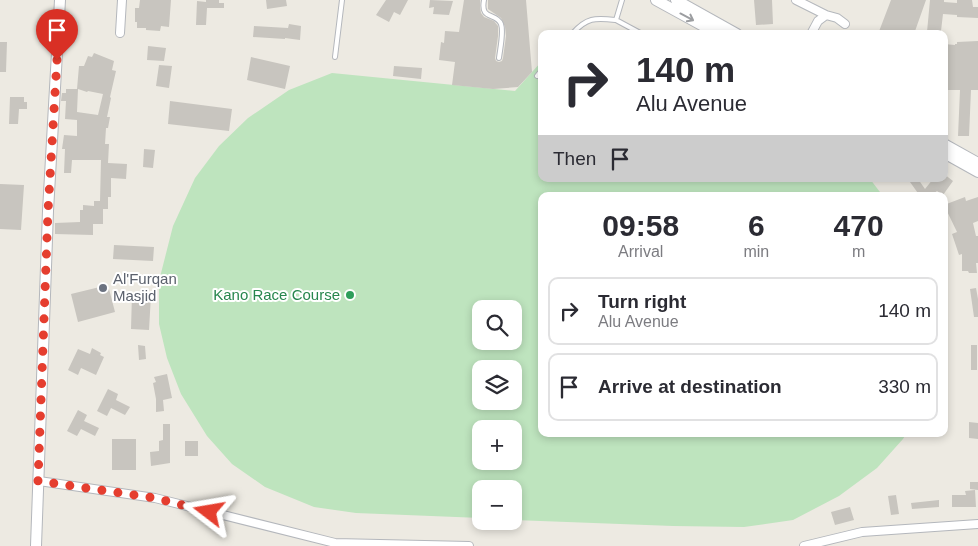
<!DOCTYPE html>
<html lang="en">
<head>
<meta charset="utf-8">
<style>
	body { margin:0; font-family:Arial,sans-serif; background:#f7f7f7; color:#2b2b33; height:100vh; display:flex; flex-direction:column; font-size:19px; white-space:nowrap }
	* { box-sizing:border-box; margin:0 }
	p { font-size:16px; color:#7c7c81 }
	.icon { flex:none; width:28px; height:28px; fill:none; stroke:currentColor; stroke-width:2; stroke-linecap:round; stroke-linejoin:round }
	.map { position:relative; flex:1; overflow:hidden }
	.drawer { position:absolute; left:538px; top:192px; width:410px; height:245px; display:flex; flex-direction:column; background:#fff; border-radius:10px; box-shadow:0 2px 8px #0003 }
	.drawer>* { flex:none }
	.hud { position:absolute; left:538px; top:30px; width:410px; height:152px; border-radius:10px; box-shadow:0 2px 8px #0003; background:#fff; color:#2b2b33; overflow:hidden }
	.tools { position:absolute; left:472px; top:300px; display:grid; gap:10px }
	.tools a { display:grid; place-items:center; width:50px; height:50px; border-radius:10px; background:#fff; box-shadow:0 2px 8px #0003; font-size:25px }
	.pin { position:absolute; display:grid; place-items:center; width:42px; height:42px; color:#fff; margin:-51px -21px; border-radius:50% 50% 50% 0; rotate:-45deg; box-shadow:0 0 5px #0007 }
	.pin .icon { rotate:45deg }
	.me { position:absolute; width:55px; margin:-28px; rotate:284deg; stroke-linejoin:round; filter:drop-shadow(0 0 4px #0008) }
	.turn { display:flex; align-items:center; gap:18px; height:105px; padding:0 15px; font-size:22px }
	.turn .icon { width:65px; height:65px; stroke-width:2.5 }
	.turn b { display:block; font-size:35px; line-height:42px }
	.then { display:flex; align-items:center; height:48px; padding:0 15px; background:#0003; gap:10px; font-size:19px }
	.eta { display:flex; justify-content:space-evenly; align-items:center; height:85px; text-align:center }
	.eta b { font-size:30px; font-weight:700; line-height:35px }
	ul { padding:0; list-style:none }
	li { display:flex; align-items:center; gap:15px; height:68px; margin:0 10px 8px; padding:0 5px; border:2px solid #e1e1e2; border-radius:10px }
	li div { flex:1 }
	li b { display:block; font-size:19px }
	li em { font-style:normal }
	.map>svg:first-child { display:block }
</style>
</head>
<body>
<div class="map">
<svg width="978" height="546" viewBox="0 0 978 546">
	<rect width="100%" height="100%" fill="#edeae2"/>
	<!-- green -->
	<path fill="#bee4be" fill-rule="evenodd" d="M541,62V179H870L883,196H541V434H906L903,439L877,468L839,496L793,520L744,527L673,526L514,520V489H481V518L356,513L314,507L265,487L232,464L207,436L181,394L167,358L159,324V281L173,226L195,178L219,146L248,118L289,90L332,73L515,91ZM481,309H514V341H481ZM481,369H514V401H481ZM481,429H514V461H481Z"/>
	<!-- building -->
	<path fill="#c8c5bf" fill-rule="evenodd" d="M140,0H171L169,27L161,26L160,31L146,30V28H137V22H135V8H139Z
		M206,0H219V3H224V8H207L206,25H196L197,1L206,2Z
		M266,0H286L287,6L267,9Z
		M386,0H408L400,15L394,12L389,22L376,15Z
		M430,0L453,1L449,15L433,14L434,7L429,8Z
		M464,0H480V7L481,13L484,17L494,21L498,26V36L495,58L496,61L499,62L502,61L503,58L506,36L505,27L501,18L488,9V0H526L532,72L518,87L493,89L452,85L455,62L439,60L441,42L444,43L445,31L459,32Z
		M754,0H772L773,24L756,25Z
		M891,0H926L914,34H878Z
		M930,0H944V2L957,3V0H972L973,7H978V18L957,17V15L943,14L941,31H940L939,34H931V32H927Z
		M289,24L301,26L300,40L285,38V39L253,37L254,26L288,28Z
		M978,41V90H971L969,136H958L960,90H944V44L955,45V44H957V42Z
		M0,42H7L6,72H0Z
		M148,46L166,48L164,61L147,60Z
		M94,53L114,61L112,70L116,71L110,97L111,98L107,117H110L108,128H106L105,144H109L108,163L127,164L126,179L111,178V197H108V209H103V224H93V235L55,234V223L80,222V210H83V205L94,206V201H100L101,160H72L71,173H64L65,149H62L64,135L77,136V120L65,119L66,101H61L62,93H66V89H77L79,66H84L88,56L92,57ZM78,89L87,92L88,91L103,94L98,115L77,112Z
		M251,57L290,66L285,89L247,80Z
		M159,65L172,66L169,88L156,86Z
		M394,66L422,68L421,79L393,76Z
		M10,97H24V102H27V109H19L18,124H9Z
		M170,101L232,109L229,131L168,124Z
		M144,149L155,150L153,168L143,167Z
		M944,174L953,181L943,195L937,191L930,196H920L910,182L915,179H918L925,189L933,179H944Z
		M0,184L24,185L21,230L0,229Z
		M965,197L966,201L978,197V221L973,223L976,236H978V263H976L977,273H969L968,271H962V254L959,255L952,234L957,232L944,205Z
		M114,245L154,247L153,261L113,259Z
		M108,285L115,312L78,322L71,294Z
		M976,288L978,299V317H974L970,289Z
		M132,294L151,295L149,330L131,329Z
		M138,345L145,346L146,359L139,360Z
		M971,345H977V370H971Z
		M92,348L101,353L100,355L104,357L96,375L81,368L78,375L68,370L78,349L90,354Z
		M167,374L172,398L163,400L164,411L156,412V399L153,383L156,382L154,377Z
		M108,389L118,394L116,400L130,407L125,415L111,408L107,416L97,411Z
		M78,410L87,415L84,421L99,428L95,436L81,429L77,436L67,431Z
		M969,422L978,423V439L969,438Z
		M163,424H170V463L151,466L150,452L159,451V441L163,440Z
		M112,439H136V470H112Z
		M185,441H198V456H185Z
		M970,482H978V490L970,489Z
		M975,490L976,507H952V495H966L965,491Z
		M896,495L899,514L891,515L888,496Z
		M939,500V507L912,509L911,503Z
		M850,507L854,520L835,525L831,512Z"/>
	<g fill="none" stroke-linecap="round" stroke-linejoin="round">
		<defs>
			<path id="service" d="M484,0C480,21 496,12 501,24C504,32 500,49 499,58
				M622,0L616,20L642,34
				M572,34C587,17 595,18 616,20
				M335,57L342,0
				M537,76L541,71"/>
			<path id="minor" d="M796,0L826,15
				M120,33L122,0
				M811,34L818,21L826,15L837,18L845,24
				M39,481L155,498L335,543L469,546
				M804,546L862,532L978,524"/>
			<path id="tertiary" d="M656,0L718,34
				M676,0L737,34
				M944,144L978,163
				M944,153L978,172
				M36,546L48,211L60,0"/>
		</defs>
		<!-- service casing -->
		<use href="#service" stroke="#b4b7bc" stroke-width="6"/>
		<!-- minor casing -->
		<use href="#minor" stroke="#b4b7bc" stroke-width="10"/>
		<!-- tertiary casing -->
		<use href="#tertiary" stroke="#b4b7bc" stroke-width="12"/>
		<!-- service -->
		<use href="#service" stroke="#fff" stroke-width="4"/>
		<!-- minor -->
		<use href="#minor" stroke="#fff" stroke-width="8"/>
		<!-- tertiary -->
		<use href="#tertiary" stroke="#fff" stroke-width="10"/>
	</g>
	<!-- one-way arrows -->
	<defs><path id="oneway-shaft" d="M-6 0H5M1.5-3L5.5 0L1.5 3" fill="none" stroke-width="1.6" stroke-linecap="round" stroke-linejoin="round" transform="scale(1.25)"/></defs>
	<use stroke="#9c9ea1" href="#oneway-shaft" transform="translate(687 17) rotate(28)"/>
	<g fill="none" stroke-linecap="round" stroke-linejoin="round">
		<!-- route -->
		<path stroke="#e53e2f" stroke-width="9" stroke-dasharray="0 16.2" d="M57,60L48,211L38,481L155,498L209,512"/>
	</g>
	<!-- markers -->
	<circle fill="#6b7280" stroke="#fff" stroke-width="2" cx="103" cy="288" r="5"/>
	<circle fill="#2e9e5b" stroke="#fff" stroke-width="2" cx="350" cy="295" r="5"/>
	<g text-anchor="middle" stroke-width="4" stroke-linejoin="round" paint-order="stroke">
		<!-- worship labels -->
		<g font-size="15" fill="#5b616d" stroke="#fff" text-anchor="start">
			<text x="113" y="284">Al'Furqan<tspan x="113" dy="17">Masjid</tspan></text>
		</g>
		<!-- leisure labels -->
		<g font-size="15" fill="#27864d" stroke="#fff" text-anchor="end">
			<text x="340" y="300">Kano Race Course</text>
		</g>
	</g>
</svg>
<div class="tools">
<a><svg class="icon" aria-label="search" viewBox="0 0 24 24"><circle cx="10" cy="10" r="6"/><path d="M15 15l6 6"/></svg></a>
<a><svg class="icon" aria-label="layers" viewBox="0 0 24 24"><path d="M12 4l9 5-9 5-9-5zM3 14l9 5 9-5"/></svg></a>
<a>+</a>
<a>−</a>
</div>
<div class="pin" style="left:57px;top:60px;background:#d93025"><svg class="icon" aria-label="arrive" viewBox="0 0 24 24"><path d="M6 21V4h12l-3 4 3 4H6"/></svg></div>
<svg class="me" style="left:209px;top:512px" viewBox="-20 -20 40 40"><path d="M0-17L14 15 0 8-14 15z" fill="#e53e2f" stroke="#fff" stroke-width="4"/></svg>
<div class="hud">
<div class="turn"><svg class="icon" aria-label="right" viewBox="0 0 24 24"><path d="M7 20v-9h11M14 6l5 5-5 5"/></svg><div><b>140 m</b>Alu Avenue</div></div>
<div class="then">Then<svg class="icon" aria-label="arrive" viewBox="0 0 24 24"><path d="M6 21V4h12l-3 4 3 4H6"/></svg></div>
</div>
<section class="drawer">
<div class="eta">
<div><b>09:58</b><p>Arrival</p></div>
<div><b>6</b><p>min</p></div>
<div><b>470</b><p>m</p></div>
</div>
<ul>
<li><svg class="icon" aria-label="right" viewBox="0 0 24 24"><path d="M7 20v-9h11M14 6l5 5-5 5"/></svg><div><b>Turn right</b><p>Alu Avenue</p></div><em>140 m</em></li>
<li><svg class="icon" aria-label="arrive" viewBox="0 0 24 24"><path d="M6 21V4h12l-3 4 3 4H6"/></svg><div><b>Arrive at destination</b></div><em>330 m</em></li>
</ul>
</section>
</div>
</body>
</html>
